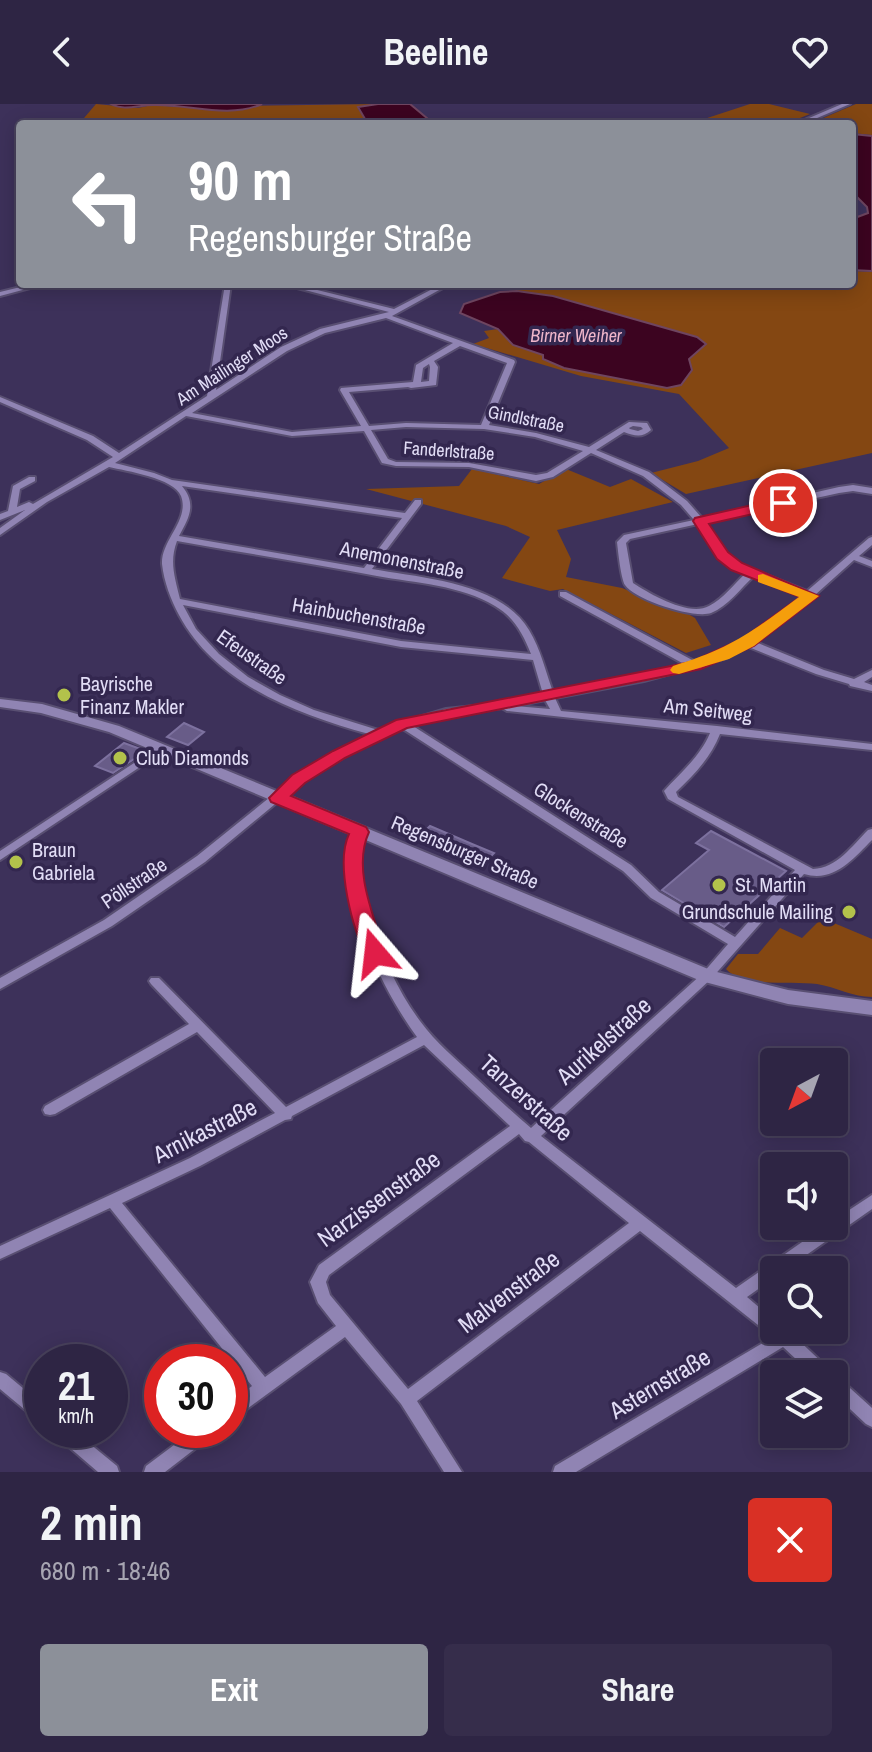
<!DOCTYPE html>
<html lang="en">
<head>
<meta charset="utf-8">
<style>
	body { margin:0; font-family:"Archivo Narrow",sans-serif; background:#362d4b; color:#f1f3f6; height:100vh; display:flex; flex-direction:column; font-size:30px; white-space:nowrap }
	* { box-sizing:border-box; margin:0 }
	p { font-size:26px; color:#a7a5b2 }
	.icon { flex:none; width:44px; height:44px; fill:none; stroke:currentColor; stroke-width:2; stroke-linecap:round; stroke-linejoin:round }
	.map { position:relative; height:1368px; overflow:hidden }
	.side { display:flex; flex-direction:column; background:#2e2544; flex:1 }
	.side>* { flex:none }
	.guide { position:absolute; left:16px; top:16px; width:840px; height:168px; border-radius:8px; box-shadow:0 4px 20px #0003,0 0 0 2px #49425d; background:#8c9099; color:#fff; overflow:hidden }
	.needle { width:52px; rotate:221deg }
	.tools { position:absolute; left:760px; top:944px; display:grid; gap:16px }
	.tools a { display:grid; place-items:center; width:88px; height:88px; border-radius:8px; background:#2e2544; box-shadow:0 4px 20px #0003,0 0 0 2px #49425d; font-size:40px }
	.speed { position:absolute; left:24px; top:1240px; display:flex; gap:16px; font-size:40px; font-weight:700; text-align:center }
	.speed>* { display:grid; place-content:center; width:104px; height:104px; border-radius:50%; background:#2e2544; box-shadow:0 4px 20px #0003,0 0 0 2px #49425d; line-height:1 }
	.speed small { font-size:20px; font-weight:400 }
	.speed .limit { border:12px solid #d22; background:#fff; color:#111 }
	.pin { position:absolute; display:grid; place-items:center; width:68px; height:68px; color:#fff; margin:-34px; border:4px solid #fff; border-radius:50%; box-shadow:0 2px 8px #0007 }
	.me { position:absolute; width:88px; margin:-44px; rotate:343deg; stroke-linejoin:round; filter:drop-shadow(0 0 6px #0008) }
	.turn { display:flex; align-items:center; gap:28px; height:168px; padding:0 40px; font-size:36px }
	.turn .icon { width:104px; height:104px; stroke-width:2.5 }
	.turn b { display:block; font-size:56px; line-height:68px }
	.round { display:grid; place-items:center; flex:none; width:84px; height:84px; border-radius:8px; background:#362d4b }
	.overview { display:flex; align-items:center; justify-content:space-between; height:136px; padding:0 40px }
	h1 { font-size:48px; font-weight:700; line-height:60px }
	.button { display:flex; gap:16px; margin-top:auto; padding:16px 40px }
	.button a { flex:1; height:92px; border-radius:8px; background:#8c9099; color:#fff; font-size:32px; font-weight:700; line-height:92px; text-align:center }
	.button a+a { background:#362d4b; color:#f1f3f6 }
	header { display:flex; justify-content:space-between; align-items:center; height:104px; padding:0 40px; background:#2e2544; font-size:36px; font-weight:700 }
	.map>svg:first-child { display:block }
</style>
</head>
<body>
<header><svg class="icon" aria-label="back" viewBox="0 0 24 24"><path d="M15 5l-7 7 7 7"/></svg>Beeline<svg class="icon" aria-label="heart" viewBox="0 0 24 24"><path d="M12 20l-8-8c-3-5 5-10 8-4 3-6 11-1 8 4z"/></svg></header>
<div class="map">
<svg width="872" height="1368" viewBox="0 0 872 1368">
	<rect width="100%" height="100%" fill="#3d315a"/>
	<!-- green -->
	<path fill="#844712" d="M96,0L138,4L152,1L179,3L378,0L358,5L366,15L350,20H333L330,15H284L280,20H153L84,14Z
		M750,0H769L810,10L785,20L695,18Z
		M856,0H872V31L852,29V20H809Z
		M852,167L872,168V349L686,390L651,369L698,357L729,344L679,290L581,272L473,240L489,234L484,227L498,225L513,241L538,247L564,264L667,284L681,281L697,233L553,192L517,187L504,180C543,180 581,187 619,180H852Z
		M472,365L539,380L566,365L610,383L631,375L673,398L557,426L571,455L566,473L622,484L690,511L695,514L711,541L686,549L563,485L550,487L502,474L530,433L506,422L366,385L459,382Z
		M822,814L872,835V893C853,893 836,883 817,880C793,877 742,884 726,865L738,850H758L780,824L802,834Z"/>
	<!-- water -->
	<path fill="#3c0420" stroke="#6e4560" stroke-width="2" d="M111,0H262C228,15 189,0 153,1C139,1 123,7 111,0Z
		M378,0H410L434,20H350L365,15L358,3Z
		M852,30L872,32V167L852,166V115L868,109L867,103L852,88Z
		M517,187L553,192L697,233L706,240L689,255L692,266L681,281L667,284L564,264L543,255V251L513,241L498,225L460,209L464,200L500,188Z"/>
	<!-- building -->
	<path fill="#685c88" stroke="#7d719f" stroke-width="2" d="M184,619L204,628L188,641L167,633Z
		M124,639L146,647L113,669L95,662Z
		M430,722L472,740L494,749L481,762L417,735Z
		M711,727L786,767L724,823L662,786L709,746L696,739Z"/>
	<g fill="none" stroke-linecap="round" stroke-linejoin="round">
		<defs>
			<path id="street" d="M842,0H850L803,20H795Z
				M33,180H45L0,192V188Z
				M225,180H231L216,286L281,243L320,225L389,208L282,180H293L394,205L442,180H450L392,212L514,256L515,258L489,321L536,329L589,343L629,318L647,319L651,326C642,334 635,332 624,328L596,346L649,368L687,397L702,414L839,383L853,381L872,384V390L853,387L839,389L705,418L725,449L739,460L807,487L869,434L872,433V441L859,452L872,457V463L854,456L815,491L814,494L810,495L783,518L753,537L824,566L854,575L872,566V573L864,578L872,581V587L850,582L849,580L816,570L746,542L726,554L701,561L700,564H692L644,577L555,594L561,607L717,622L872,640V646L720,630C711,653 694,671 676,688L678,693L813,765C837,764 852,742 868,726L872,725V736C853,755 834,779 804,770L711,875L541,1032L736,1184L825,1122H834V1116L872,1091V1105L785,1166H774V1174L747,1193L774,1216V1226H787L791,1229L829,1265L831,1270H812L783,1243L576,1368H553L555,1362L773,1233L640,1127L417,1297L462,1368H444L401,1300L345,1233L236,1313L230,1316V1298L252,1282L110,1104L0,1155V1142L190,1054L275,1009L197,928L55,1010L50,1011L45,1010L43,1006L45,1002L189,920L151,880L149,877L151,874H159L286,1003L417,933C384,889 328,779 355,725H363L365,728C354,758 362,788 372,818C383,853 398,888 420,917C436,939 457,956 476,974C494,991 512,1008 531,1024L703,869L728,840L651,794L623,767L403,625L382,631L303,677L205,758L112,822L0,885V874L104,816L197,752L295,673L369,630C297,610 216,580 179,511C171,496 164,478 162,460C161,436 190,416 181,392C174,374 126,367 109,363L47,398L0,431V424L25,406L0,416V410L8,407L13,382L29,373H35V377L20,385L17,403L29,398L33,400L113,353L87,336L0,298V293L93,332L119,349L207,292ZM386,214L453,239L416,261L413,278L341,284L340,286L361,322L292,328L192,309L287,247L325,229ZM460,242L507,259L481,321L406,319L369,322L349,288L408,283L411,284L436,281L438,263L434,257ZM429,260L430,263L429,277L421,278L423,264ZM186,312L292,332L364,327L382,359L396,362L469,363L536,377L553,373L591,349L643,372L681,401L694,416L624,431L617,438C618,447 621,475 625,481C635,496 694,515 711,509C728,502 741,484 754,472L802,492L777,514L720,550L694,557L566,488H560V492L684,560L643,571L553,588C545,566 541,546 529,526C500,478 422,474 372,465L421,400V396H415L405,409L172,376L154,369L115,359ZM633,322L641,323L643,325L638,327L630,325L629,324ZM406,323L484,325L535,333L583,347L547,369L536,371L469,359L396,358L388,355L371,326ZM182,382L402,414L364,464L179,432C189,414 197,400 182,382ZM698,420C712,443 720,459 746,469C734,480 723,495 709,502C689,513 650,490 633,479L626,439L630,435ZM177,437C244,449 310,459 377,472C415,479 461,481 495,502C514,513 523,530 531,550L401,537L180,495C175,474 169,458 177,437ZM183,501L401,543L533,556L543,590L493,600L446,605L406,617H398L397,620L378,626L314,606L280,591L248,573L219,550L196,525ZM545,596L550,605L515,602ZM502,604L507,607L710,629C700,653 681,668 664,687L668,695L795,766L735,833L659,788L631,761L413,622L447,611ZM424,941L510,1022L319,1161L310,1178L318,1199L336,1222L265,1273L122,1099L200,1062L285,1016L291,1015L292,1012ZM519,1030L525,1037L529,1038L629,1119L408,1285L330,1191L326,1178L329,1171Z
				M160,642L164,643L165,645L164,647L0,756V747Z
				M0,1268L6,1270L42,1300V1318L36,1315L0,1285Z
				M834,1273L840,1275L872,1304V1323L866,1320L834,1290Z
				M53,1326H73L117,1362L119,1368H98L55,1331Z
				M194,1326H215L213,1331L165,1368H144L146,1362Z"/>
			<path id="secondary" d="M0,595L42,600L119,622L713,867L788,886L872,897V911L788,900L701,877L109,628L41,609L0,603Z"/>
		</defs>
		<!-- street casing -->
		<use href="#street" stroke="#594f72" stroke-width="4"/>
		<!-- secondary casing -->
		<use href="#secondary" stroke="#594f72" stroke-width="4"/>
		<!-- street -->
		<use href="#street" fill="#9084b3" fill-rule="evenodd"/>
		<!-- secondary -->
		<use href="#secondary" fill="#9084b3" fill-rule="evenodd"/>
	</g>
	<!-- route -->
	<path fill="#e11d48" stroke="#92132f" stroke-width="2" d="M783,394L788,396V402L709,420L728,448L742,459L819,492L754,542L701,565L407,624L345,654L305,679L291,692L366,723L369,728C352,765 374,812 385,849L382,854H368C352,826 335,759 349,730L271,698L269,694L292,671L333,647L396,616L691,558L742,535L800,493L731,466L717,455L693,417L695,414Z"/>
	<!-- slow -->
	<path fill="#f59e0b" d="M763,470L819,492L754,542L729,555L679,570L673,569L670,566L673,562C730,545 752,528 799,493L758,478V471Z"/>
	<!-- markers -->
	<g fill="#b3c24b" stroke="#33274f" stroke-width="3">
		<circle cx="64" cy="591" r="8"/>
		<circle cx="120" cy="654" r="8"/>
		<circle cx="16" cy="758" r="8"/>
		<circle cx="719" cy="781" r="8"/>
		<circle cx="849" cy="808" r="8"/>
	</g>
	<g text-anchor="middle" stroke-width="7" stroke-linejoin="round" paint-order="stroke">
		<!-- far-water labels -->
		<g font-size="18" font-style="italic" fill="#efb6ca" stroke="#33274f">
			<text x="576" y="238">Birner Weiher</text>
		</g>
		<!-- far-street labels -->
		<g font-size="18" fill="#e2ddf6" stroke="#33274f">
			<text transform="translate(232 262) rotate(-33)" y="6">Am Mailinger Moos</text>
			<text transform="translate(526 315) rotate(11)" y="6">Gindlstraße</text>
			<text transform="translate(449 347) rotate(4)" y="6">Fanderlstraße</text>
		</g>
		<!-- street labels -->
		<g font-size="20" fill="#e2ddf6" stroke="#33274f">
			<text transform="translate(402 456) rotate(11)" y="7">Anemonenstraße</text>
			<text transform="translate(359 512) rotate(10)" y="7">Hainbuchenstraße</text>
			<text transform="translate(252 553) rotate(35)" y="7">Efeustraße</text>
			<text transform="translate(708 606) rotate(6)" y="7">Am Seitweg</text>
			<text transform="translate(581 711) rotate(32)" y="7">Glockenstraße</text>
			<text transform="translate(465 748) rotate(23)" y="7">Regensburger Straße</text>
			<text transform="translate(134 779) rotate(-34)" y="7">Pöllstraße</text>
		</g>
		<!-- poi labels -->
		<g font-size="20" fill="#e2ddf6" stroke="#33274f" text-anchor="start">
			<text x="80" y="587">Bayrische<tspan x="80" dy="23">Finanz Makler</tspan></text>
			<text x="136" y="661">Club Diamonds</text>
			<text x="32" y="753">Braun<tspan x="32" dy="23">Gabriela</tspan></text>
			<text x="735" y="788">St. Martin</text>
			<text x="833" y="815" text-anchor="end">Grundschule Mailing</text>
		</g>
		<!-- near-street labels -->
		<g font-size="24" fill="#e2ddf6" stroke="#33274f">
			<text transform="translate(604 937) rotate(-42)" y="8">Aurikelstraße</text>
			<text transform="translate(526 994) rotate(42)" y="8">Tanzerstraße</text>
			<text transform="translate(205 1027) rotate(-27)" y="8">Arnikastraße</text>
			<text transform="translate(379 1095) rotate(-36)" y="8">Narzissenstraße</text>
			<text transform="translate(509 1188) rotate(-37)" y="8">Malvenstraße</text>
			<text transform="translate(660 1280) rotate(-31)" y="8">Asternstraße</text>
		</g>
	</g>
</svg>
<div class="tools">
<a><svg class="needle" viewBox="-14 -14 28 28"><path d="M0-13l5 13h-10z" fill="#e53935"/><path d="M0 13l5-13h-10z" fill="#a7a5b2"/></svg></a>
<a><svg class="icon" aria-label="sound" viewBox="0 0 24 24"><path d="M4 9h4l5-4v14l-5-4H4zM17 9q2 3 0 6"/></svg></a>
<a><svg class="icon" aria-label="search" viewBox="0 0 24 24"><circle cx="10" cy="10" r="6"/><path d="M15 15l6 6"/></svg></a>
<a><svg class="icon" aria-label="layers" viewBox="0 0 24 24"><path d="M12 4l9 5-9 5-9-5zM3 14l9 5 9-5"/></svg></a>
</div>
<div class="speed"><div>21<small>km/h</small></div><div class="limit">30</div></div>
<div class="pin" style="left:783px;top:399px;background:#d93025"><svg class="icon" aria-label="arrive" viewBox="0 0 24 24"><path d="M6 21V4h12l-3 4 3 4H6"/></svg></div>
<svg class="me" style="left:375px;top:849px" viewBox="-20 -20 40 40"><path d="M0-17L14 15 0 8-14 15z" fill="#e11d48" stroke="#fff" stroke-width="4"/></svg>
<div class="guide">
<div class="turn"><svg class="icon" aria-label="left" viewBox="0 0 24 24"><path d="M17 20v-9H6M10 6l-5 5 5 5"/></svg><div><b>90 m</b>Regensburger Straße</div></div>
</div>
</div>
<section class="side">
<div class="overview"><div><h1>2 min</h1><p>680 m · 18:46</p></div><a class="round" style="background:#d93025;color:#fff"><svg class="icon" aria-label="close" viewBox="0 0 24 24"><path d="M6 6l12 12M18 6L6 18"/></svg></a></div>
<div class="button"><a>Exit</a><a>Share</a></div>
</section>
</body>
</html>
